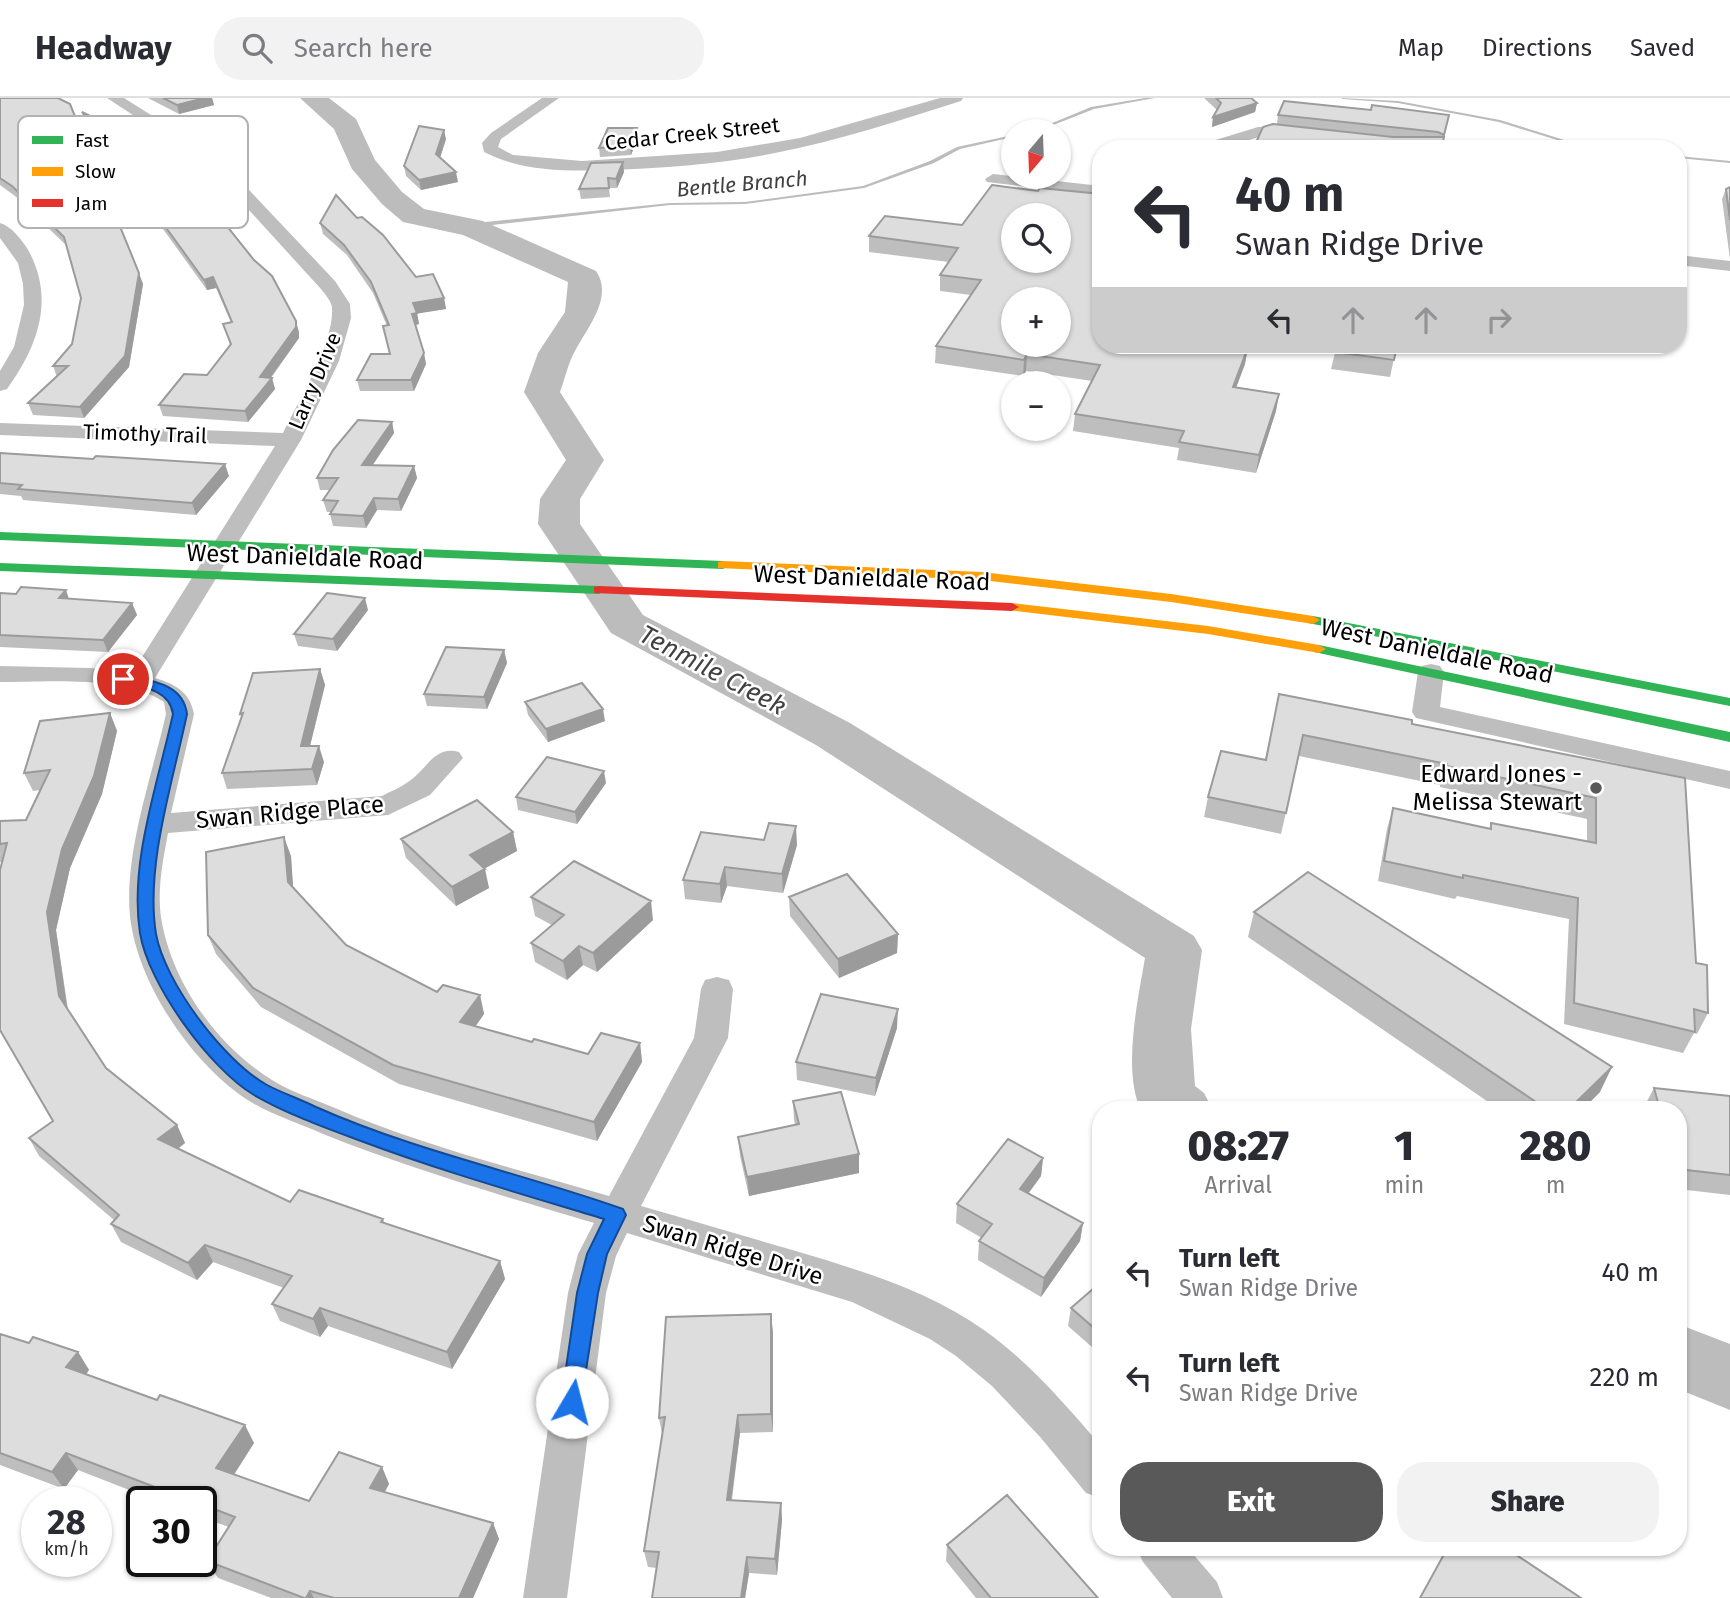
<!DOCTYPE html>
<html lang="en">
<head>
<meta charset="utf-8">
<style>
	body { margin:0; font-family:"Fira Sans",sans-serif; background:#f2f2f3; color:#2b2b33; height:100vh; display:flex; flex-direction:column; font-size:26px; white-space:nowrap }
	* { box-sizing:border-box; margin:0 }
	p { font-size:23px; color:#7c7c81 }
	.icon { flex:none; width:38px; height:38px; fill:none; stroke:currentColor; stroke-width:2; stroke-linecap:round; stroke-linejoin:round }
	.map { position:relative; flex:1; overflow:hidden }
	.panel { position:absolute; left:1092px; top:1003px; width:595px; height:455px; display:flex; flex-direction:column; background:#fff; border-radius:28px; box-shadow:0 2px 5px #0004 }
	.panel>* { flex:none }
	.hud { position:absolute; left:1092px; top:42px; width:595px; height:214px; border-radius:28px; box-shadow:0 2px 5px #0004; background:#fff; color:#2b2b33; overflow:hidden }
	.needle { width:46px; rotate:199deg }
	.controls { position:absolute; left:1001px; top:21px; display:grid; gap:14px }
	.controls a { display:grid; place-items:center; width:70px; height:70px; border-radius:50%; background:#fff; box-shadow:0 2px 5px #0004; font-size:35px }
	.speed { position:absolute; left:21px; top:1388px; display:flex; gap:14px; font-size:35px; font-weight:700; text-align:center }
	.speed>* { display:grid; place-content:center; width:91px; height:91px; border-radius:50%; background:#fff; box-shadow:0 2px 5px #0004; line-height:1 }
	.speed small { font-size:18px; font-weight:400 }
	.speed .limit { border:4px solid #111; border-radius:10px; background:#fff; color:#111 }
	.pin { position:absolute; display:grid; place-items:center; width:60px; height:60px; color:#fff; margin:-30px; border:4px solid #fff; border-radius:50%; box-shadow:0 2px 7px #0007 }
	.me { position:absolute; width:77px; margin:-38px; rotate:8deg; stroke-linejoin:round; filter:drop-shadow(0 0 5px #0008) }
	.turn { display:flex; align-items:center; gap:24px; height:147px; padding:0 28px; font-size:32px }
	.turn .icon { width:91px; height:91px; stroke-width:2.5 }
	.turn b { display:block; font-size:49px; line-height:60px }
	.lanes { display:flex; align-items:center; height:66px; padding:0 28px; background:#0003; justify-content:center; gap:35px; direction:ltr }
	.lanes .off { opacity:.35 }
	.eta { display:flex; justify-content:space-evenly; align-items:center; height:119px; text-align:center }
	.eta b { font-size:42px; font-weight:800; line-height:49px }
	.action { display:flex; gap:14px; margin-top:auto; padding:14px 28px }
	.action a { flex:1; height:80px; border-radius:28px; background:#595959; color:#fff; font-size:28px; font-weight:800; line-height:80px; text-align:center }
	.action a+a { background:#f2f2f3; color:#2b2b33 }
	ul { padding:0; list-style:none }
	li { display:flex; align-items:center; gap:21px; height:105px; padding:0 28px }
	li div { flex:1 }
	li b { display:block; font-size:26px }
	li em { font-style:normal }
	header { display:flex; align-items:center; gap:42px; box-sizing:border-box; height:98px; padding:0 35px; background:#fff; border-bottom:2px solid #e1e1e2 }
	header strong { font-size:33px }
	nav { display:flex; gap:38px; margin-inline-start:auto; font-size:24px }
	.search { width:490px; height:63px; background:#f2f2f3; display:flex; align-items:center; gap:18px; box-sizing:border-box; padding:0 24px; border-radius:28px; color:#7c7c81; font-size:26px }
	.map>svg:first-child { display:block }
</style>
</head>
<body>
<header>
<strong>Headway</strong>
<div class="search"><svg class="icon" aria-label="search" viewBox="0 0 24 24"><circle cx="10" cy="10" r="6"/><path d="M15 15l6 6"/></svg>Search here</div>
<nav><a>Map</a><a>Directions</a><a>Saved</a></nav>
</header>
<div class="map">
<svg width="1730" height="1500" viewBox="0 0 1730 1500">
	<rect width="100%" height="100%" fill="#fff"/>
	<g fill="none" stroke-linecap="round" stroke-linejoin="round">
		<!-- stream -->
		<path fill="#bcbcbc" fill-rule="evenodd" d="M1145,0H1155L1094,11L1038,33H1033L1091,9Z
			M1341,0L1398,3L1500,22L1574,45L1612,51H1598L1573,47L1499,24L1398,5L1343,1Z
			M1013,37V39L960,51L934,65L864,90L745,106L670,107L466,130L463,128L466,126L670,105L745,104L863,88L930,63L957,49Z
			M1678,58L1730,63V65L1678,60Z"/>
		<!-- river -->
		<path fill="#bcbcbc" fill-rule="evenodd" d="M300,0H329L356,21L375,62L402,94L424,111L483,123L596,173C614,199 587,230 575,253C568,265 565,281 560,294L604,362L580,401V426L643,517L850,625L1194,838L1202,852L1191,931L1195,988L1204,995L1213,1012H1141C1122,974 1138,901 1145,860L816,647L611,535L538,426L540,401L566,362L524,294L538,255L565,214L568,184L463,137L403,124L382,106L352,71L334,31Z
			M1678,1226L1730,1246V1312L1678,1291Z"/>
		<!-- street -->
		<path fill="#bebebe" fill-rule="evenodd" d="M107,0H124L218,59L335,183L350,206L351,220L339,263L301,342L155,580C175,586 190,594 194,616L171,715L382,698C391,693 400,690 408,684C427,672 434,647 459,654L463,660L430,697L388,717L168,735C163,762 157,792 161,819C171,884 217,948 272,982C291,994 314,1001 335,1010C423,1048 517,1071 609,1098L694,940L701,891L705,882L717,879L729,882L733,891L728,940L641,1108C690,1122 740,1137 789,1151C856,1171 926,1191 984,1232C1029,1264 1065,1306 1101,1348V1400L1086,1395L1041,1340L992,1288L956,1258L930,1241L852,1204L627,1135L616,1158L606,1195L567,1500H523L568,1195L578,1156L594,1125C503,1098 411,1071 323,1036C298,1025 269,1016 246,1001C191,964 137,885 130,818C124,755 152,678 166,616L164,604C125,577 47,584 0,584V568L90,570L132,575L275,348L0,337V325L283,335C298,304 335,243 332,209C331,203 325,196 321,191L206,65Z
			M542,0H559L501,41L498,49L513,57L582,63L717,54L800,40L940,0H963L961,3C900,22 838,43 775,55C721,66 665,70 610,72C567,73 523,74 484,54L482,45L491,35Z
			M1258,29L1300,30L1308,35L1300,40L1259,39L1219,51H1194L1196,48Z
			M993,76L1101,88V98L987,84L985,81Z
			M0,125C11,128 21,141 27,150C56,200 38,248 7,291L0,293V273L14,249L24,207L23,186L18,165L0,140Z
			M1678,157L1730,163V173L1678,167Z
			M1431,566L1440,568L1444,574L1440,609L1730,673V691L1416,620L1412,614L1418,574L1422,568Z
			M1136,1449H1187L1217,1484L1223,1500H1172L1143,1464Z"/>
		<!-- fast -->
		<path fill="#30b455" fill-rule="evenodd" d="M0,434L723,463L729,467L723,471L0,442Z
			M0,465L599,488L606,492L599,496L0,473Z
			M1313,518L1730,600V608L1308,525L1306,522Z
			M1319,547L1730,634V644L1314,554L1312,551Z"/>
		<!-- slow -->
		<path fill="#ff9f0a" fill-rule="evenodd" d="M723,463L982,474L1171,496L1313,518L1320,522L1313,526L1171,504L982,482L718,470V464Z
			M1012,505L1208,528L1319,547L1326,551L1319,555L1208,536L1007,512L1005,509Z"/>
		<!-- jam -->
		<path fill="#e5322d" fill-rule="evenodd" d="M599,488L1012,505L1019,509L1012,513L594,495V489Z"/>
	</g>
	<!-- wall -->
	<path fill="#bebebe" d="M0,0L143,186L129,269L84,320L33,317L28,305L57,279L53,268L72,246L81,200L67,148L15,98L0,87Z
		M148,0H212L214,7L179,16Z
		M1204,0H1251L1257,5L1255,14L1212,29L1213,19L1217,12Z
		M1371,12L1449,17L1441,51L1398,39L1277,26L1278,17Z
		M82,14L299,234V240L271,280H272L275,291L248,324L163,318L159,307L207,277L230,247L223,226L231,224L216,190L207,192L85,23Z
		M637,30L638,39L631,57L600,59L599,50Z
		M446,41L440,60L458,84L421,92L406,78L404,68Z
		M624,74L617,90H609L610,99L581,101L579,91Z
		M1730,89V161L1722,101L1726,91Z
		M1038,93L1101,247L1248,249L1245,266L1236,289L1279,296L1276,313L1256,375L1177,362L1179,350L1073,333L1075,316L1092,283L1026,273L1023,278L935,265L936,248L971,197L940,193V177L949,164L869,154V138L962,127Z
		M357,120L416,179L444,200L446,211L417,215L419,226L416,227L426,266L414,293H360L357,282L389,256L387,228L373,195L347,157L323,136L320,125Z
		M1337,247H1397L1390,279L1331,271Z
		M392,324L394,335L373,367L414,368L417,380L401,413L377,412L366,430L333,428L330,416L331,414H327L323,402L330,392H320L317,380Z
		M0,355L229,378L196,417L23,402L21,398L0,396Z
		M0,495L132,505L137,517L108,554L0,549Z
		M368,512L337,553L298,548L294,536Z
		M504,552L507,565L487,611L427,608L424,596Z
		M320,571L325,587L310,648L324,664L317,687L227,691L222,675L241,619L240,616Z
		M1279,596L1412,626L1685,680L1696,865L1708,915L1697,936L1694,935L1683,955L1564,926L1569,821L1457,798L1455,801L1378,783L1387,731L1393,710L1489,731L1491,725L1587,744V721L1440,689V687L1299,658L1281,736L1204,719L1208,699L1265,662Z
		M525,604L605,623L548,644L528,617Z
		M110,615L117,633L102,696L70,770L56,832L68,911L106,970L177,1027L185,1045L178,1051L290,1104L383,1121L385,1126L500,1163L505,1181L452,1271L328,1228L320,1239L280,1223L272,1206L284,1190L213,1164L197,1182L121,1144L111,1126L114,1122L39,1058L29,1040L53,1023L2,764H0V723L26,722L40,692L33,693L24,675Z
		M606,685L577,726L518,712L516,699Z
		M513,734L517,753L484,771L489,790L456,808L406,760L401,741Z
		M764,742L797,747L783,795L727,788L721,805L685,801L683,782Z
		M291,758L293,790L346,847L437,894L480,897L484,916L475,929L532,944L588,956L640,945L642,964L597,1043L399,986L261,909L216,856L208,837Z
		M531,799L653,822L597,874L583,867L567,882L535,864L531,845L552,827L535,818Z
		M789,799L898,836L897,855L839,880L790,818Z
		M1254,814L1600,994L1582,1012H1500L1248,839Z
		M897,930L875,998L797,982L796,964Z
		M1654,990L1730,998V1097L1678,1091V1012H1644V1009Z
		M793,1003L859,1056V1075L749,1098L740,1058L738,1039L795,1027L794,1022Z
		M1043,1060L1041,1078L1029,1095L1083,1125L1080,1143L1041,1199L978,1162L979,1143L982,1140L956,1125L957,1106Z
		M1101,1184V1257L1068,1228L1071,1210Z
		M773,1234V1334L740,1335L732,1402L781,1405L782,1422L777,1477L749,1475L745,1500H652L657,1470L648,1469L644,1453L662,1336L659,1320Z
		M0,1236L29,1245L78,1254L89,1272L86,1276L254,1345L234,1377L309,1403L382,1369L389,1386L385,1394L493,1425L499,1441L473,1500H271L218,1480L207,1463L229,1429L201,1419V1404H160L78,1372L64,1391L0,1367Z
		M947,1447L1098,1500H976L946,1463Z"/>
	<!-- shaded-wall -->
	<path fill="#9b9b9b" d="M205,0H212L214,7L179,16L177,7Z
		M1257,5L1255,14L1212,29L1213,19Z
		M637,30L638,39L631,57L630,48Z
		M444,32L446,41L438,66L436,56Z
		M623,64L624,74L617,90L616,81Z
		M456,74L458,84L421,92L419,82Z
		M1101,138V151L1094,149Z
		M139,175L143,186L129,269L84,320L80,309Z
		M213,179L216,190L207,192L204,182Z
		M444,200L446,211L415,216L413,205Z
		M417,215L419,226L415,227L412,216Z
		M296,223L299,234V240L263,290L272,280L275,291L248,324L245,313L260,279Z
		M1248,249L1245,266L1230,306L1233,289Z
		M424,255L426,266L414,293L411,282Z
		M1027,256L1026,273L1023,278L1024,262Z
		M1279,296L1276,313L1256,375L1259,357Z
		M392,324L394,335L365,378L362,367Z
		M225,366L229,378L196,417L192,405Z
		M414,368L417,380L401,413L398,401Z
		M374,400L377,412L366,430L363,418Z
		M66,492L70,504L59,500Z
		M365,500L368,512L337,553L333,541Z
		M132,505L137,517L108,554L103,542Z
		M504,552L507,565L487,611L484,599Z
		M320,571L325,587L306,664L301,648Z
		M603,611L605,623L548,644L546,631Z
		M110,615L117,633L102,696L70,770L56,832L68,916L59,898L47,814L62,751Z
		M319,648L324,664L317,687L312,671Z
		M604,673L606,685L577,726L575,714Z
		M796,728L797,747L783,795L782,776Z
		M513,734L517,753L474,776L470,757Z
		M284,739L291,758L294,803L288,784Z
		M725,769L727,788L721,805L720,786Z
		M485,771L489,790L456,808L452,789Z
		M651,803L653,822L597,874L593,855Z
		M898,836L897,855L839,880L838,861Z
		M579,848L583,867L567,882L563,863Z
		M480,897L484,916L465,943L460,924Z
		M898,911L897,930L875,998L876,980Z
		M640,945L642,964L597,1043L594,1024Z
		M1612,969L1600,994L1582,1012H1568Z
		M177,1027L185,1045L166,1059L158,1041Z
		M859,1056V1075L749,1098L747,1079Z
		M1043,1060L1041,1078L1018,1109L1020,1091Z
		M1083,1125L1080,1143L1041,1199L1044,1180Z
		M205,1147L213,1164L197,1182L188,1165Z
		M500,1163L505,1181L452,1271L447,1254Z
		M320,1210L328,1228L320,1239L313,1221Z
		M771,1216L773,1234V1334L771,1316Z
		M78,1254L89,1272L78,1287L66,1269Z
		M738,1317L740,1335L729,1418L727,1402Z
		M245,1327L254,1345L227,1387L216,1370Z
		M66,1355L78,1372L64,1391L52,1374Z
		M382,1369L389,1386L377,1407L370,1390Z
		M781,1405L782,1422L777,1477L775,1461Z
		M493,1425L499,1441L473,1500H459Z
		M747,1459L749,1475L745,1500H741Z
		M310,1493L314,1500H306Z"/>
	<!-- building -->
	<path fill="#ddd" stroke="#9b9b9b" stroke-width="2" fill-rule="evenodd" d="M0,0H58L70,6L139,175L125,258L80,309L28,305L68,268H53L72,246L81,200L64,139L12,88L0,80Z
		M163,0H205L177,7Z
		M1216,0H1251L1257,5L1213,19L1221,5Z
		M1284,3L1371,12L1372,7L1449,17L1444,37L1438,34L1278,17Z
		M82,14L141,43L186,77L254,162L272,178L296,223V229L260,279L272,280L245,313L159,307L184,276L207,277L231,246L223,226L232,224L213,179L204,182Z
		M1273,26L1393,39H1444L1441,51H1253L1263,29Z
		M419,28L444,32L436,56L456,74L419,82L404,68Z
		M608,30H637L630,48L599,50Z
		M623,64L616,81L608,80L609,90L579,91L591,65Z
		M992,87L1038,93L1040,90L1101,96V138L1094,149L1101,150V247H1231L1248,249L1233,289L1279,296L1259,357L1179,344L1184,333L1075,316L1100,267L1027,256L1024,262L936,248L981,182L940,177L958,150L869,138L885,118L962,127ZM1013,117H1059V163H1013ZM1013,201H1059V247H1013Z
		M1730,89V122L1726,91Z
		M336,97L357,120L362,119L383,137L416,179L433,176L444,200L413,205L417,215L412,216L424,255L411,282H357L371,256H390L383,228L389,227L371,184L344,147L320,125Z
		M1337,247H1397L1394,262L1335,254Z
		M358,322L392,324L362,367L414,368L398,401L374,400L363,418L330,416L338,403L323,402L338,380H317L333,352Z
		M0,355L93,361L96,358L225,366L192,405L18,391L22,387L0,385Z
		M21,489L66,492L59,500L132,505L103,542L0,537V495L16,496Z
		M327,495L365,500L333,541L294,536Z
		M446,549L504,552L484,599L424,596Z
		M320,571L301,648H319L312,671L222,675L243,615L240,616L253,575Z
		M582,585L603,611L546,631L525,604Z
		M1279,596L1412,622V626L1685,680L1696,865L1707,867L1708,915L1694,911L1695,934L1574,905L1578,800L1463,777V780L1384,763L1393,710L1491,731V725L1596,745V700L1447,668V666L1303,637L1286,715L1208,699L1221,653L1266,662Z
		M110,615L94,678L62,751L47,814L59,898L106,970L177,1027L158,1041L290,1104L299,1092L383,1121L381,1124L500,1163L447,1254L320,1210L313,1221L272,1206L292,1178L205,1147L188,1165L111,1126L119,1117L29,1040L53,1023L0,932V772L7,745L0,746V723L26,722L50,672L24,675L40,623Z
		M547,659L604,673L575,714L516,699Z
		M477,702L513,734L470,757L485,771L452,789L401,741Z
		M769,725L796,728L782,776L725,769L720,786L683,782L701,734L764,742Z
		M284,739L288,784L346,847L437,894L443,887L480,897L460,924L532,944L534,941L588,956L601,935L640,945L594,1024L393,967L253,890L208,837L206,754Z
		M574,763L651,803L593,855L579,848L563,863L531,845L564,817L531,799Z
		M1308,774L1612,969L1568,1012H1548L1254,814Z
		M847,776L898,836L838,861L789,799Z
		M821,896L898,911L876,980L796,964Z
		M1654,990L1730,998V1077L1678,1071V1012H1660Z
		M841,994L859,1056L747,1079L738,1039L799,1026L793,1003Z
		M1008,1041L1043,1060L1020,1091L1083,1125L1044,1180L979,1143L992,1126L957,1106Z
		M1101,1184V1236L1071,1210Z
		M771,1216V1316L738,1317L727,1402L781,1405L775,1461L747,1459L741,1500H652L659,1454L644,1453L665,1319L659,1320L666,1219Z
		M0,1236L29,1245L33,1239L78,1254L66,1269L157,1302L160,1297L245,1327L216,1370L309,1403L339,1354L382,1369L370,1390L493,1425L459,1500H334L310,1493L306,1500H304L207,1463L235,1419L201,1406V1404H194L66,1355L52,1374L0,1355Z
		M1007,1397L1098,1500H991L947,1447Z
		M1448,1449H1510L1509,1452L1581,1500H1420Z"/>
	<!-- route -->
	<path fill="#1a73e8" stroke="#114b97" stroke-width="2" d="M123,576C149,583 183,584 187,616C173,683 145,768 156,836C165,885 224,963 267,987C282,995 300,1001 316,1009C415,1053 521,1075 623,1111L626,1117L607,1156L598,1195L580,1311L572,1314L565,1311L561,1304L577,1195L587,1156L604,1121C522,1096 441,1073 361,1043C326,1030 287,1016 254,997C210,971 148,886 140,835C129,765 158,685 173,616C169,590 140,589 118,584V578Z"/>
	<!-- markers -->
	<circle fill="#595959" stroke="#fff" stroke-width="2.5" cx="1596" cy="690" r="7"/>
	<g text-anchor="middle" stroke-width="5" stroke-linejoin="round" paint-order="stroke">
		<!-- far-street labels -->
		<g font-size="21" fill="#000" stroke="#fff">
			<text transform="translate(692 36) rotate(-6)" y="7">Cedar Creek Street</text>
			<text transform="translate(315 283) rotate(-67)" y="7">Larry Drive</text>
			<text transform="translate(145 336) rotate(2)" y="7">Timothy Trail</text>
		</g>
		<!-- far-water labels -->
		<g font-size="21" font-style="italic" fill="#414141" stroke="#fff">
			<text transform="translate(742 86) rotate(-5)" y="7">Bentle Branch</text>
		</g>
		<!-- street labels -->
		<g font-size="24" fill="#000" stroke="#fff">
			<text transform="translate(305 459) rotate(2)" y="8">West Danieldale Road</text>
			<text transform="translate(872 480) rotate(2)" y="8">West Danieldale Road</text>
			<text transform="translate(1437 553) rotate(12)" y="8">West Danieldale Road</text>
			<text transform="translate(290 714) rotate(-5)" y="8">Swan Ridge Place</text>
			<text transform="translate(733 1152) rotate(17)" y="8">Swan Ridge Drive</text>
		</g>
		<!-- poi labels -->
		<g font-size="24" fill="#000" stroke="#fff" text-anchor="end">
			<text x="1582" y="684">Edward Jones -<tspan x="1582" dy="28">Melissa Stewart</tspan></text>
		</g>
		<!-- water labels -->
		<g font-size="26" font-style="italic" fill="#414141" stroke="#fff">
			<text transform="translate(713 572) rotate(28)" y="9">Tenmile Creek</text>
		</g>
	</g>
	<!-- legend -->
	<rect x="18" y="18" width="230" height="112" rx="10" fill="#fff" stroke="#b2b2b2" stroke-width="2"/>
	<rect x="32" y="38" width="31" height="8" fill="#30b455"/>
	<rect x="32" y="69" width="31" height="9" fill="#ff9f0a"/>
	<rect x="32" y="101" width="31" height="8" fill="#e5322d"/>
	<g font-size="19" fill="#000">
		<text x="75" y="49">Fast</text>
		<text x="75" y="80">Slow</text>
		<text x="75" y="112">Jam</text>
	</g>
</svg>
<div class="controls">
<a><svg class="needle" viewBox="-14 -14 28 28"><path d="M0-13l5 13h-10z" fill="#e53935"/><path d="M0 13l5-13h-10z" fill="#7c7c81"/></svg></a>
<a><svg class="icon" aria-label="search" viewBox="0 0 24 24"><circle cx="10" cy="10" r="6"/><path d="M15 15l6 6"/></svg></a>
<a>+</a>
<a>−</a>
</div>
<div class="speed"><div>28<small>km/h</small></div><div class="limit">30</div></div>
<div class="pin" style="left:123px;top:581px;background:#d93025"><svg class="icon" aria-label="arrive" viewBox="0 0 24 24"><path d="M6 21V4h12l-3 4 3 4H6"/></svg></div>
<svg class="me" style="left:572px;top:1304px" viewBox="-20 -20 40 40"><circle r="19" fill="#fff"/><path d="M0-13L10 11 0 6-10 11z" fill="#1a73e8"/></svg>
<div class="hud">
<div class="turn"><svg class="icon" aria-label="left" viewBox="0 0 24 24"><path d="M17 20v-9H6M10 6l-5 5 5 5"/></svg><div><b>40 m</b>Swan Ridge Drive</div></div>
<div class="lanes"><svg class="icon" aria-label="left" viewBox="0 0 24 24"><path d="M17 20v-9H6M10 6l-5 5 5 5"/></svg><svg class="icon off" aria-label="ahead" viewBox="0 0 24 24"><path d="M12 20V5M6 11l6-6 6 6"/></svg><svg class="icon off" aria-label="ahead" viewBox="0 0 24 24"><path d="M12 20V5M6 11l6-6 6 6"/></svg><svg class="icon off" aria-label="right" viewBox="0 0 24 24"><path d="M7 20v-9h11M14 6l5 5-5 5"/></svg></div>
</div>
<section class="panel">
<div class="eta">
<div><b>08:27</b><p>Arrival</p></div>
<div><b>1</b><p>min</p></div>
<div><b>280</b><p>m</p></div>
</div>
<ul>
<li><svg class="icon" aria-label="left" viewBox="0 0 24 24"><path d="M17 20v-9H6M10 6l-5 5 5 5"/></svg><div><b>Turn left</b><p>Swan Ridge Drive</p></div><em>40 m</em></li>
<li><svg class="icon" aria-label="left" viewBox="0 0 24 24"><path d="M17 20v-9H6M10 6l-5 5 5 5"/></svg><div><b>Turn left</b><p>Swan Ridge Drive</p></div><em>220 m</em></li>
</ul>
<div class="action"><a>Exit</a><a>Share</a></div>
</section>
</div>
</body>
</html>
